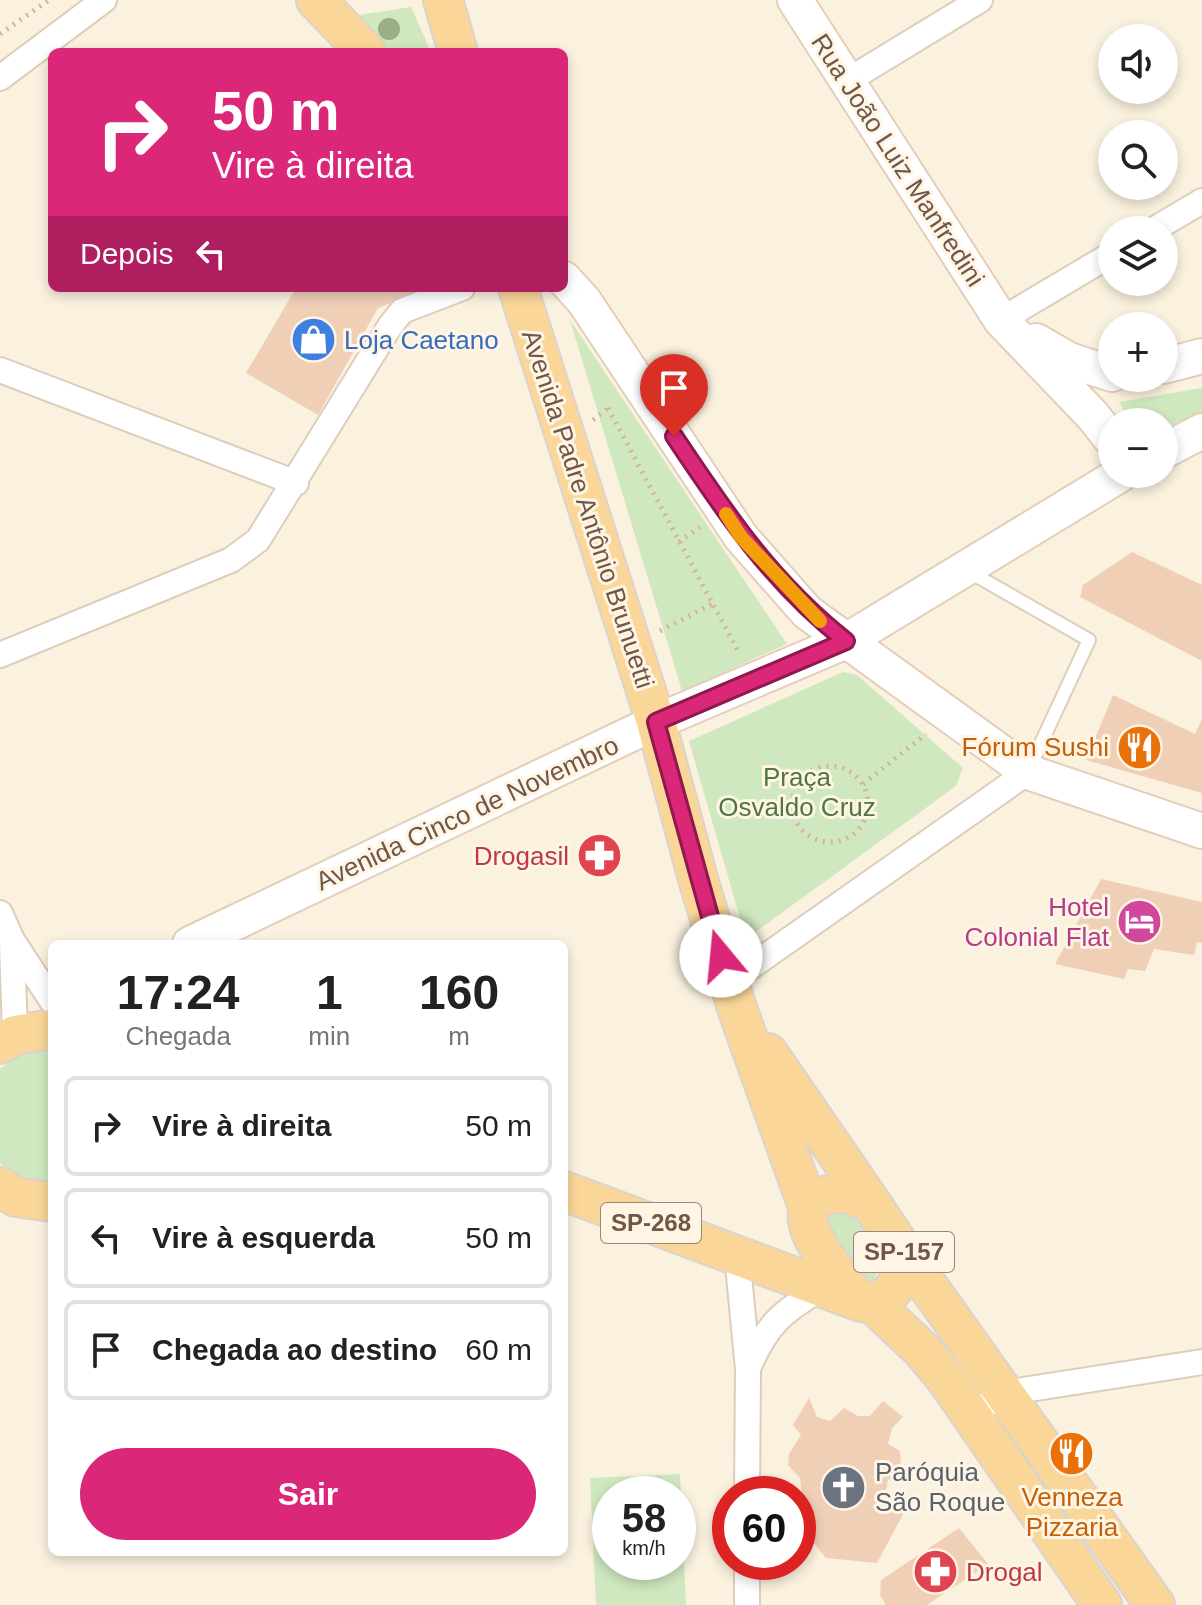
<!DOCTYPE html>
<html lang="pt">
<head>
<meta charset="utf-8">
<style>
	body { margin:0; font-family:Helvetica,sans-serif; background:#f2f2f2; color:#222; height:100vh; display:flex; flex-direction:column; font-size:30px; white-space:nowrap }
	* { box-sizing:border-box; margin:0 }
	p { font-size:26px; color:#767676 }
	.icon { flex:none; width:44px; height:44px; fill:none; stroke:currentColor; stroke-width:2; stroke-linecap:round; stroke-linejoin:round }
	.map { position:relative; flex:1; overflow:hidden }
	.side { position:absolute; left:48px; top:940px; width:520px; height:616px; display:flex; flex-direction:column; background:#fff; border-radius:12px; box-shadow:0 4px 12px #0003 }
	.side>* { flex:none }
	.hud { position:absolute; left:48px; top:48px; width:520px; height:244px; border-radius:12px; box-shadow:0 4px 12px #0003; background:#db2777; color:#fff; overflow:hidden }
	.tools { position:absolute; left:1098px; top:24px; display:grid; gap:16px }
	.tools a { display:grid; place-items:center; width:80px; height:80px; border-radius:50%; background:#fff; box-shadow:0 4px 12px #0003; font-size:40px }
	.speed { position:absolute; left:592px; top:1476px; display:flex; gap:16px; font-size:40px; font-weight:700; text-align:center }
	.speed>* { display:grid; place-content:center; width:104px; height:104px; border-radius:50%; background:#fff; box-shadow:0 4px 12px #0003; line-height:1 }
	.speed small { font-size:20px; font-weight:400 }
	.speed .limit { border:12px solid #d22; background:#fff; color:#111 }
	.pin { position:absolute; display:grid; place-items:center; width:68px; height:68px; color:#fff; margin:-82px -34px; border-radius:50% 50% 50% 0; rotate:-45deg; box-shadow:0 0 8px #0007 }
	.pin .icon { rotate:45deg }
	.me { position:absolute; width:88px; margin:-44px; rotate:343deg; stroke-linejoin:round; filter:drop-shadow(0 0 6px #0008) }
	.turn { display:flex; align-items:center; gap:28px; height:168px; padding:0 32px; font-size:36px }
	.turn .icon { width:104px; height:104px; stroke-width:2.5 }
	.turn b { display:block; font-size:56px; line-height:68px }
	.then { display:flex; align-items:center; height:76px; padding:0 32px; background:#0003; gap:16px; font-size:30px }
	.eta { display:flex; justify-content:space-evenly; align-items:center; height:136px; text-align:center }
	.eta b { font-size:48px; font-weight:800; line-height:56px }
	.button { display:flex; gap:16px; margin-top:auto; padding:16px 32px }
	.button a { flex:1; height:92px; border-radius:48px; background:#db2777; color:#fff; font-size:32px; font-weight:800; line-height:92px; text-align:center }
	ul { padding:0; list-style:none }
	li { display:flex; align-items:center; gap:24px; height:100px; margin:0 16px 12px; padding:0 16px; border:4px solid #e0e0e0; border-radius:12px }
	li div { flex:1 }
	li b { display:block; font-size:30px }
	li em { font-style:normal }
	.map>svg:first-child { display:block }
</style>
</head>
<body>
<div class="map">
<svg width="1202" height="1605" viewBox="0 0 1202 1605">
	<rect width="100%" height="100%" fill="#fbf1df"/>
	<!-- green -->
	<path fill="#cfe8bf" fill-rule="evenodd" d="M411,7L431,52H389L352,16Z
		M570,320L787,644L682,691Z
		M1202,388V411L1164,429V422H1131L1119,402Z
		M843,672L857,675L963,768L956,786L746,939L689,741Z
		M39,1049H52V1183C31,1183 16,1176 0,1163V1069L18,1055Z
		M853,1208L884,1253L873,1283L865,1285L820,1230L827,1214Z
		M680,1474L686,1605H596L590,1478ZM610,1494H678V1562H610Z"/>
	<!-- building -->
	<path fill="#f0cfb7" d="M296,288H427L378,308L318,415L246,373Z
		M1132,552L1202,585V661L1080,597L1083,585Z
		M1113,695L1195,734L1202,719V793L1086,760Z
		M1101,879L1202,902V943L1197,942L1194,955L1154,949L1145,971L1128,969L1124,979L1055,964Z
		M809,1398L817,1417L830,1421L844,1408L858,1416H870L883,1401L903,1417L892,1428L888,1444L900,1451L901,1470L888,1480L885,1495L908,1505L877,1563L826,1558L798,1523V1499L802,1495L800,1478L788,1465L789,1454L801,1435L793,1425Z
		M959,1528L988,1564L927,1605H886L880,1595L881,1580Z"/>
	<g fill="none" stroke-linecap="round" stroke-linejoin="round">
		<defs>
			<path id="service" d="M968,571L1089,640L1029,769"/>
			<path id="minor" d="M0,78L104,0
				M847,81L980,0
				M1153,230L1202,201
				M1001,320L1112,254
				M0,370L296,483
				M0,655L231,560L258,540L390,326L402,311L462,288
				M0,913L12,940L52,1001
				M12,942L15,1035
				M729,982L1028,772
				M737,1255L748,1369L747,1494
				M749,1366C768,1323 782,1312 822,1288
				M971,1415L1004,1393L1202,1362
				M747,1605V1562"/>
			<path id="secondary" d="M795,0L1001,320L1093,416L1112,440
				M564,279L584,301L741,537L807,612L1028,772L1202,831
				M1036,341L1069,360L1112,374
				M1164,366L1202,356
				M1164,451L1202,431
				M190,944L656,722L846,641L1121,474"/>
			<path id="primary" d="M316,0L366,52
				M443,0L458,52
				M518,288L656,722L698,879L737,1008L808,1207
				M0,1044L15,1035L52,1029
				M768,1053L871,1203
				M0,1187L16,1197L52,1202
				M564,1191L861,1302
				M847,1193L871,1203L905,1254C902,1280 891,1306 861,1302C836,1273 763,1193 847,1193Z
				M905,1254L1155,1605
				M873,1304L922,1350L947,1380L1102,1605"/>
		</defs>
		<!-- service casing -->
		<use href="#service" stroke="#dfcdbc" stroke-width="16"/>
		<!-- minor casing -->
		<use href="#minor" stroke="#dfcdbc" stroke-width="28"/>
		<!-- secondary casing -->
		<use href="#secondary" stroke="#e4ceba" stroke-width="38"/>
		<!-- primary casing -->
		<use href="#primary" stroke="#dad3cf" stroke-width="42"/>
		<!-- path -->
		<path stroke="#d4b39b" stroke-width="5" stroke-dasharray="2 6" stroke-linecap="butt" d="M0,34L49,0
			M608,408L740,655
			M593,420L610,407
			M679,542L700,527
			M660,631L712,604
			M792 804a38 38 0 1 1 76 0a38 38 0 1 1-76 0Z
			M863,784L926,734"/>
		<!-- service -->
		<use href="#service" stroke="#fff" stroke-width="12"/>
		<!-- minor -->
		<use href="#minor" stroke="#fff" stroke-width="24"/>
		<!-- secondary -->
		<use href="#secondary" stroke="#fff" stroke-width="34"/>
		<!-- primary -->
		<use href="#primary" stroke="#fad798" stroke-width="38"/>
	</g>
	<!-- trees -->
	<circle fill="#9cae88" cx="389" cy="29" r="11"/>
	<g fill="none" stroke-linecap="round" stroke-linejoin="round">
		<defs>
			<path id="route" d="M674,436C726,514 772,583 846,641L656,722L721,956"/>
		</defs>
		<!-- route casing -->
		<use href="#route" stroke="#8e194d" stroke-width="20"/>
		<!-- route -->
		<use href="#route" stroke="#db2777" stroke-width="14"/>
		<!-- slow -->
		<path stroke="#f59e0b" stroke-width="14" d="M726,514L741,537L820,621"/>
	</g>
	<!-- icons -->
	<defs>
		<symbol id="shop-disc" viewBox="-11 -11 22 22"><circle r="9.5" fill="#3f7fe0" stroke="#fff5e5"/><path d="M-5-2.5h2.3a2.7 3.5 0 0 1 5.4 0H5L5.5 6h-11ZM-1.5-2.5h3a1.5 2.3 0 0 0-3 0Z" fill="#fff"/></symbol>
		<symbol id="restaurant-disc" viewBox="-11 -11 22 22"><circle r="9.5" fill="#e8710a" stroke="#fff5e5"/><path d="M-5-6h1v4h1v-4h1v4h1v-4h1v5L-1.5 .5V6h-2V.5L-5-1ZM5-6V6H3V1.5H1.5Q1.5-4 5-6Z" fill="#fff"/></symbol>
		<symbol id="pharmacy-disc" viewBox="-11 -11 22 22"><circle r="9.5" fill="#e0444e" stroke="#fff5e5"/><path d="M-2-6h4v4h4v4h-4v4h-4v-4h-4v-4h4Z" fill="#fff"/></symbol>
		<symbol id="hotel-disc" viewBox="-11 -11 22 22"><circle r="9.5" fill="#d1479c" stroke="#fff5e5"/><path d="M-6-4.5h1.5V1H6V5H4.5V3h-9V5H-6ZM-4 0a1.8 1.8 0 1 1 3.6 0ZM.5 0V-2.5h3Q6-2.5 6 0Z" fill="#fff"/></symbol>
		<symbol id="church-disc" viewBox="-11 -11 22 22"><circle r="9.5" fill="#6b7280" stroke="#fff5e5"/><path d="M-1.2-6h2.4v3.5h3.3v2.4h-3.3V6h-2.4V-.1h-3.3v-2.4h3.3Z" fill="#fff"/></symbol>
	</defs>
	<g fill-rule="evenodd">
		<use href="#shop-disc" x="288" y="314" width="51" height="51"/>
		<use href="#restaurant-disc" x="1114" y="722" width="51" height="51"/>
		<use href="#pharmacy-disc" x="574" y="830" width="51" height="51"/>
		<use href="#hotel-disc" x="1114" y="896" width="51" height="51"/>
		<use href="#restaurant-disc" x="1046" y="1428" width="51" height="51"/>
		<use href="#church-disc" x="818" y="1462" width="51" height="51"/>
		<use href="#pharmacy-disc" x="910" y="1546" width="51" height="51"/>
	</g>
	<g text-anchor="middle" stroke-width="6" stroke-linejoin="round" paint-order="stroke">
		<!-- shield labels -->
		<g fill="#fff5e5" stroke="#9c8677" stroke-width="2">
			<rect x="601" y="1203" width="100" height="40" rx="6"/>
			<rect x="854" y="1232" width="100" height="40" rx="6"/>
		</g>
		<g font-size="24" font-weight="bold" fill="#715748">
			<text x="651" y="1231">SP-268</text>
			<text x="904" y="1260">SP-157</text>
		</g>
		<!-- street labels -->
		<g font-size="26" fill="#715748" stroke="#fff5e5">
			<text transform="translate(898 160) rotate(57)" y="9">Rua João Luiz Manfredini</text>
			<text transform="translate(588 509) rotate(72)" y="9">Avenida Padre Antônio Brunuetti</text>
			<text transform="translate(467 813) rotate(-25)" y="9">Avenida Cinco de Novembro</text>
		</g>
		<!-- shop labels -->
		<g font-size="26" fill="#366cbe" stroke="#fff5e5" text-anchor="start">
			<text x="344" y="349">Loja Caetano</text>
		</g>
		<!-- food labels -->
		<g font-size="26" fill="#c56008" stroke="#fff5e5" text-anchor="end">
			<text x="1109" y="756">Fórum Sushi</text>
			<text x="1072" y="1506" text-anchor="middle">Venneza<tspan x="1072" dy="30">Pizzaria</tspan></text>
		</g>
		<!-- park labels -->
		<g font-size="26" fill="#4f7740" stroke="#fff5e5">
			<text x="797" y="786">Praça<tspan x="797" dy="30">Osvaldo Cruz</tspan></text>
		</g>
		<!-- health labels -->
		<g font-size="26" fill="#be3a42" stroke="#fff5e5" text-anchor="end">
			<text x="569" y="865">Drogasil</text>
			<text x="966" y="1581" text-anchor="start">Drogal</text>
		</g>
		<!-- hotel labels -->
		<g font-size="26" fill="#b23c85" stroke="#fff5e5" text-anchor="end">
			<text x="1109" y="916">Hotel<tspan x="1109" dy="30">Colonial Flat</tspan></text>
		</g>
		<!-- worship labels -->
		<g font-size="26" fill="#5b616d" stroke="#fff5e5" text-anchor="start">
			<text x="875" y="1481">Paróquia<tspan x="875" dy="30">São Roque</tspan></text>
		</g>
	</g>
</svg>
<div class="tools">
<a><svg class="icon" aria-label="sound" viewBox="0 0 24 24"><path d="M4 9h4l5-4v14l-5-4H4zM17 9q2 3 0 6"/></svg></a>
<a><svg class="icon" aria-label="search" viewBox="0 0 24 24"><circle cx="10" cy="10" r="6"/><path d="M15 15l6 6"/></svg></a>
<a><svg class="icon" aria-label="layers" viewBox="0 0 24 24"><path d="M12 4l9 5-9 5-9-5zM3 14l9 5 9-5"/></svg></a>
<a>+</a>
<a>−</a>
</div>
<div class="speed"><div>58<small>km/h</small></div><div class="limit">60</div></div>
<div class="pin" style="left:674px;top:436px;background:#d93025"><svg class="icon" aria-label="arrive" viewBox="0 0 24 24"><path d="M6 21V4h12l-3 4 3 4H6"/></svg></div>
<svg class="me" style="left:721px;top:956px" viewBox="-20 -20 40 40"><circle r="19" fill="#fff"/><path d="M0-13L10 11 0 6-10 11z" fill="#db2777"/></svg>
<div class="hud">
<div class="turn"><svg class="icon" aria-label="right" viewBox="0 0 24 24"><path d="M7 20v-9h11M14 6l5 5-5 5"/></svg><div><b>50 m</b>Vire à direita</div></div>
<div class="then">Depois<svg class="icon" aria-label="left" viewBox="0 0 24 24"><path d="M17 20v-9H6M10 6l-5 5 5 5"/></svg></div>
</div>
<section class="side">
<div class="eta">
<div><b>17:24</b><p>Chegada</p></div>
<div><b>1</b><p>min</p></div>
<div><b>160</b><p>m</p></div>
</div>
<ul>
<li><svg class="icon" aria-label="right" viewBox="0 0 24 24"><path d="M7 20v-9h11M14 6l5 5-5 5"/></svg><div><b>Vire à direita</b></div><em>50 m</em></li>
<li><svg class="icon" aria-label="left" viewBox="0 0 24 24"><path d="M17 20v-9H6M10 6l-5 5 5 5"/></svg><div><b>Vire à esquerda</b></div><em>50 m</em></li>
<li><svg class="icon" aria-label="arrive" viewBox="0 0 24 24"><path d="M6 21V4h12l-3 4 3 4H6"/></svg><div><b>Chegada ao destino</b></div><em>60 m</em></li>
</ul>
<div class="button"><a>Sair</a></div>
</section>
</div>
</body>
</html>
